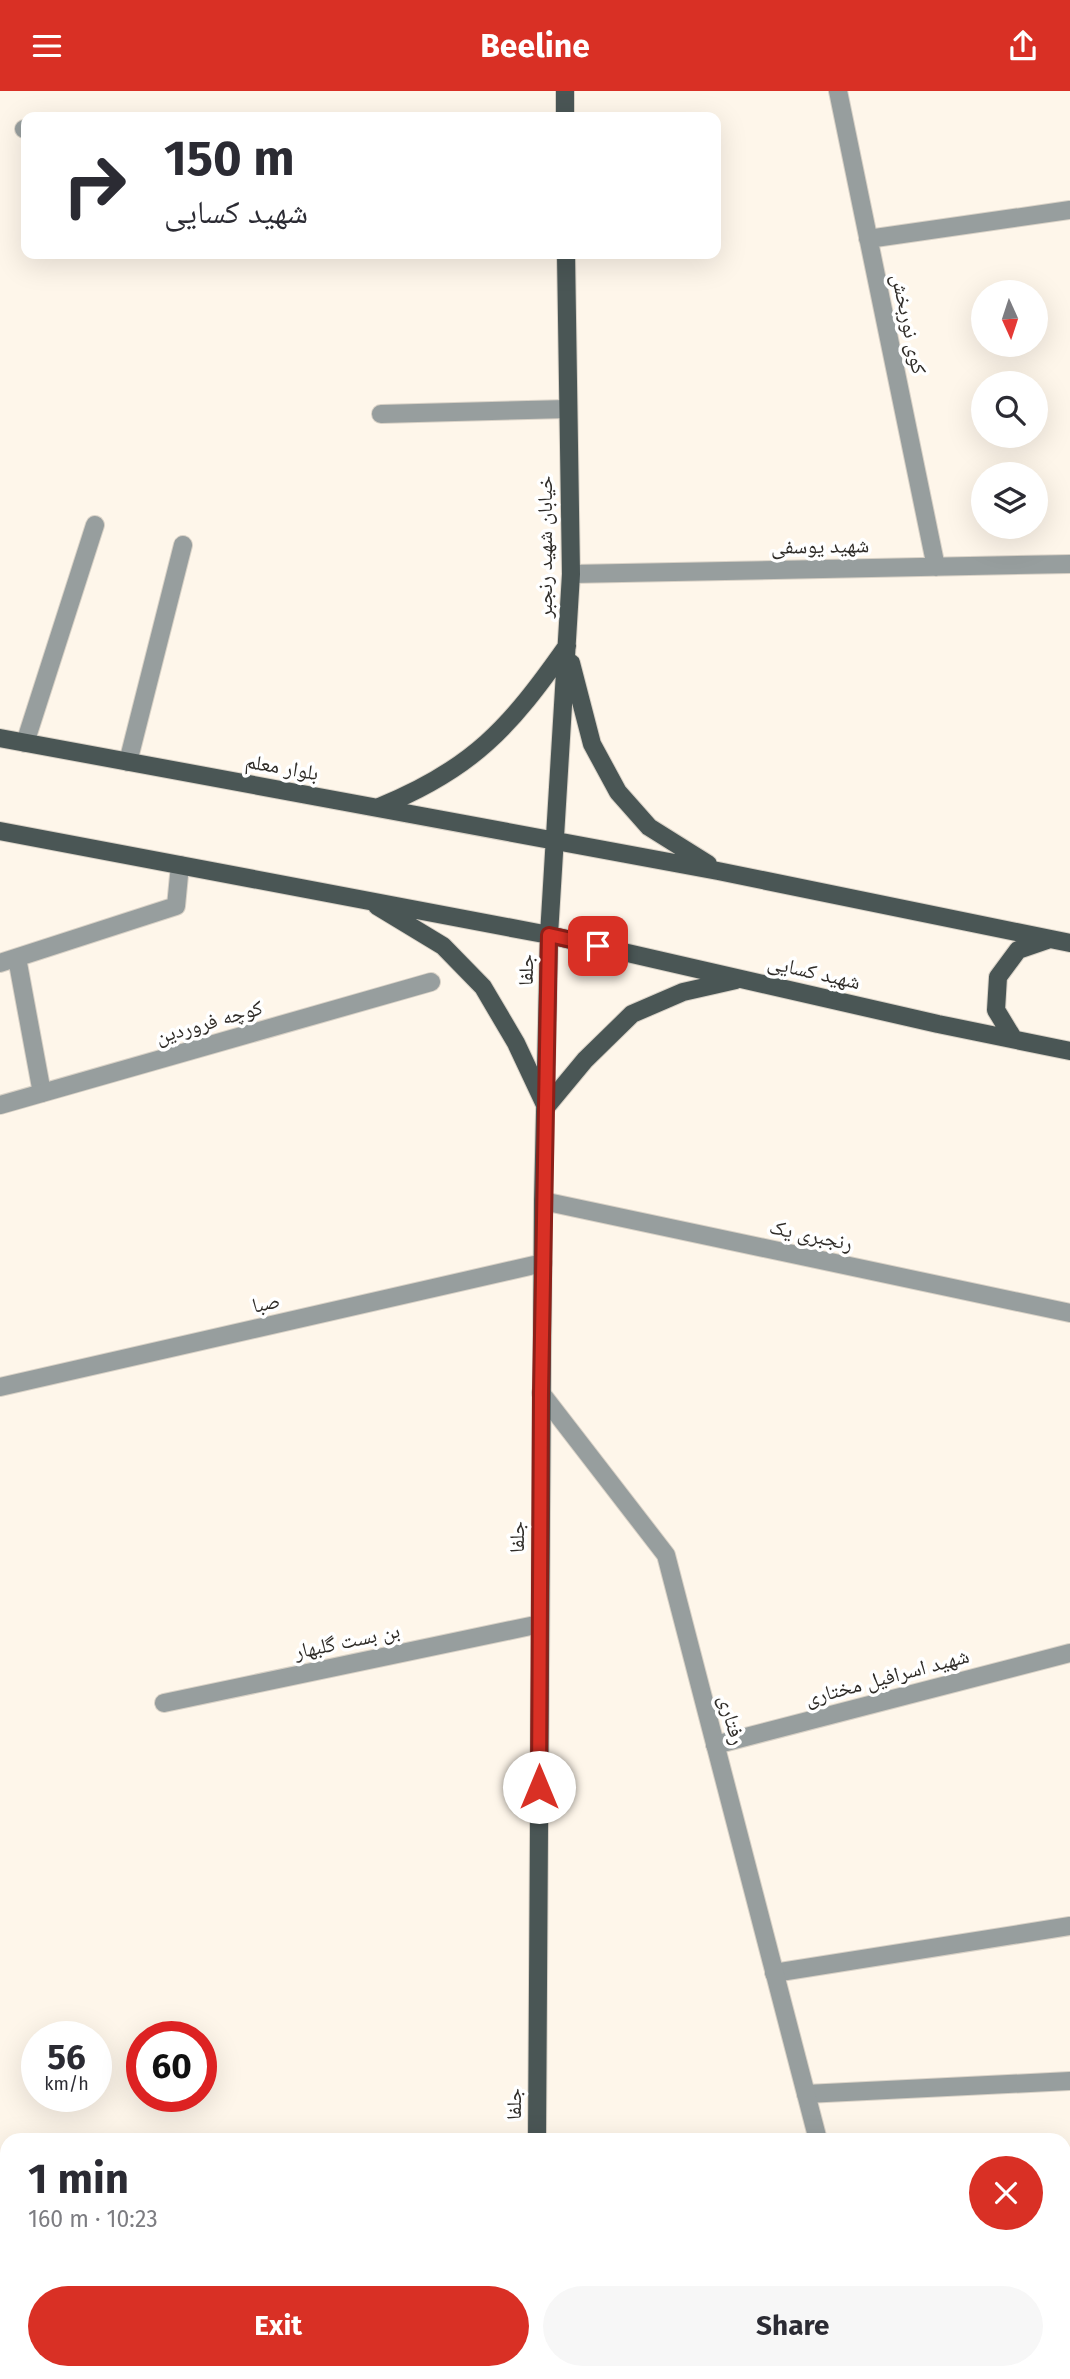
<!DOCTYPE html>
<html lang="en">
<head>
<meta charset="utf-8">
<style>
	body { margin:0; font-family:"Fira Sans","Noto Naskh Arabic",sans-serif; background:#f7f7f7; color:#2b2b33; height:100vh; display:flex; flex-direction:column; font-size:26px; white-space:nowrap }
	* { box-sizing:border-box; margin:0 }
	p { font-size:23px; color:#7c7c81 }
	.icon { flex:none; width:38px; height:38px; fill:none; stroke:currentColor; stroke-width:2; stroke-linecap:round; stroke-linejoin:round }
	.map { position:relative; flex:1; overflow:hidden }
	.details { position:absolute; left:0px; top:2042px; width:1071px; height:247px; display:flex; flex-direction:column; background:#fff; border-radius:21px 21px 0 0; box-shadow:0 7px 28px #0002 }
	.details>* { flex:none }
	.banner { position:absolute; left:21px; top:21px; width:700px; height:147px; border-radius:14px; box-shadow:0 7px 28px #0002; background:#fff; color:#2b2b33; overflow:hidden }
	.needle { width:46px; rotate:177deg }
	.controls { position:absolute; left:971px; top:189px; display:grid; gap:14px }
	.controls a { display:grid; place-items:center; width:77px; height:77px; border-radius:50%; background:#fff; box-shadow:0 7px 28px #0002; font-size:35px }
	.speed { position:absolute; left:21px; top:1930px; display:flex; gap:14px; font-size:35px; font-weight:700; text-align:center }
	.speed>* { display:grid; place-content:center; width:91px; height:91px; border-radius:50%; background:#fff; box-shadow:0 7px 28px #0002; line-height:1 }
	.speed small { font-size:18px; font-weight:400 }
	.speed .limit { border:10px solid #d22; background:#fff; color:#111 }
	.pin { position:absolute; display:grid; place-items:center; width:60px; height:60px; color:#fff; margin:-30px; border-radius:14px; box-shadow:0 4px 10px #0006 }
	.me { position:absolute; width:77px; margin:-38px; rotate:0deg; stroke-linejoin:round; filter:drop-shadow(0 0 5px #0008) }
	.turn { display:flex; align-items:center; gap:24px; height:147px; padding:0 28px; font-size:32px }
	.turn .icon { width:91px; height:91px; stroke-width:2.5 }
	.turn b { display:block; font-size:49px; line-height:60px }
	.round { display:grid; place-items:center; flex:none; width:74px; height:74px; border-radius:37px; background:#f7f7f7 }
	.summary { display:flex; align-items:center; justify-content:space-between; height:119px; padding:0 28px }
	h1 { font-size:42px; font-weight:700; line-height:52px }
	.button { display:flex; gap:14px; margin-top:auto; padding:14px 28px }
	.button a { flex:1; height:80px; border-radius:42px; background:#d93025; color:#fff; font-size:28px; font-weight:700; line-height:80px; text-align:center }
	.button a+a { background:#f7f7f7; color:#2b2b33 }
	header { display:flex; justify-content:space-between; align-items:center; height:91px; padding:0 28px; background:#d93025; color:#fff; font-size:32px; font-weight:700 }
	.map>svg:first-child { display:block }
</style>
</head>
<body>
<header><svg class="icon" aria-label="menu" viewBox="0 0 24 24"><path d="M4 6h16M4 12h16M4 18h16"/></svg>Beeline<svg class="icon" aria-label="share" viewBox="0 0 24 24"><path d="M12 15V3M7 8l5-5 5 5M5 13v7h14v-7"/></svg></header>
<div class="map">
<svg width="1070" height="2288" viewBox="0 0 1070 2288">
	<rect width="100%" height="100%" fill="#fef6ea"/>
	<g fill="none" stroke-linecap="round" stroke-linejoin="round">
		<defs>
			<path id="service" d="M17,867L42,1002
				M0,872L176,815L180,774
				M336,2282V2288
				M159,2288V2282"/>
			<path id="minor" d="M838,0L936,476
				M24,38H26
				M868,148L1070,119
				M381,323L567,318
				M571,483L1070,473
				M25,652L95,434
				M128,671L183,454
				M0,1014L431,891
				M543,1110L1070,1222
				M0,1296L543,1172
				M164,1612L540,1533
				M715,1654L1070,1562
				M774,1882L1070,1835
				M806,2003L1070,1990"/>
			<path id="tertiary" d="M541,1302L666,1464L818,2049
				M879,2282L880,2288"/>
			<path id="primary" d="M565,26V0
				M571,572L592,653L618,701L649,736L708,773
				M0,647L718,780L1070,852
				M379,716C473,678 510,636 567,555
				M0,740L549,844L938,933L1070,960
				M377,815L443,855L483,896L516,952L546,1016L585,969L632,923L683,901L736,889
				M1013,947L996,919L998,886L1018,859L1050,848
				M537,2049L543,1110L549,844L571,483L566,163
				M536,2288V2282"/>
		</defs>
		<!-- service casing -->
		<use href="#service" stroke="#d9d2c7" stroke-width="20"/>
		<!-- minor casing -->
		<use href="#minor" stroke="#d9d2c7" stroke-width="20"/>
		<!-- tertiary casing -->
		<use href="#tertiary" stroke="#d9d2c7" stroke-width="20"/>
		<!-- primary casing -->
		<use href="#primary" stroke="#d9d2c7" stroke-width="20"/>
		<!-- service -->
		<use href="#service" stroke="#979e9e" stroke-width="18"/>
		<!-- minor -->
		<use href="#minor" stroke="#979e9e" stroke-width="18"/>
		<!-- tertiary -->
		<use href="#tertiary" stroke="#979e9e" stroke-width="18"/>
		<!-- primary -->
		<use href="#primary" stroke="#4a5655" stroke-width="18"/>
	</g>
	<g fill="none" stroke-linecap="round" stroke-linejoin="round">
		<defs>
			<path id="route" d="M539,1696L541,1302L549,844L598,855"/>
		</defs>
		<!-- route casing -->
		<use href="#route" stroke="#8d1f18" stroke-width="18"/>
		<!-- route -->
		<use href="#route" stroke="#d93025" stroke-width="12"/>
	</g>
	<g text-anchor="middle" stroke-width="7" stroke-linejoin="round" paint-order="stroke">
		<!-- street labels -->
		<g font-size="21" fill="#2f2c28" stroke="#fff">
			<text transform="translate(909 233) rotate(78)" y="7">کوی نوربخش</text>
			<text transform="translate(820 455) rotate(-1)" y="7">شهید یوسفی</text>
			<text transform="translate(545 456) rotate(-90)" y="7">خیابان شهید رنجبر</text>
			<text transform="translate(282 676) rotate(10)" y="7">بلوار معلم</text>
			<text transform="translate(526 879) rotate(-89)" y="7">جلفا</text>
			<text transform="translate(814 881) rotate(13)" y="7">شهید کسایی</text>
			<text transform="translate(209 931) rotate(-16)" y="7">کوچه فروردین</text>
			<text transform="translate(811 1144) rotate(12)" y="7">رنجبری یک</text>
			<text transform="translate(266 1212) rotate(-13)" y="7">صبا</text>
			<text transform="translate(517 1446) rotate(-90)" y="7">جلفا</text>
			<text transform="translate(347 1550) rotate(-12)" y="7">بن بست گلبهار</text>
			<text transform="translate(887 1586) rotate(-15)" y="7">شهید اسرافیل مختاری</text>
			<text transform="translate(732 1629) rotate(75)" y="7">رفتاری</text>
			<text transform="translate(514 2013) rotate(-90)" y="7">جلفا</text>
		</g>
	</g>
</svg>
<div class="controls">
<a><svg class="needle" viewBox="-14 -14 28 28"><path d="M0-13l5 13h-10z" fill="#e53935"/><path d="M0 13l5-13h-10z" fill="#7c7c81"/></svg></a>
<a><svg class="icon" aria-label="search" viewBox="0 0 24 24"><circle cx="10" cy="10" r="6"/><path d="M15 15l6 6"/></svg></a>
<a><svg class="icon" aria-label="layers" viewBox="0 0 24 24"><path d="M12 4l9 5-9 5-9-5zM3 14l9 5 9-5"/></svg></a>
</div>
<div class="speed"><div>56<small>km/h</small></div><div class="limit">60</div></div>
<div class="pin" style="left:598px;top:855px;background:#d93025"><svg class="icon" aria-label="arrive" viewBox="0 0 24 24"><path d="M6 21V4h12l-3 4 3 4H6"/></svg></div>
<svg class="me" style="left:539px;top:1696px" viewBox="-20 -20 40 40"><circle r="19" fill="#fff"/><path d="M0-13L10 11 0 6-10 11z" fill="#d93025"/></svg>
<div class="banner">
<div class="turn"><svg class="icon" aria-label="right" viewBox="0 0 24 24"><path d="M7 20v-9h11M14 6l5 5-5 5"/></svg><div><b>150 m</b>شهید کسایی</div></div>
</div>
<section class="details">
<div class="summary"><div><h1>1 min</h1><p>160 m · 10:23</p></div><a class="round" style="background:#d93025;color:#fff"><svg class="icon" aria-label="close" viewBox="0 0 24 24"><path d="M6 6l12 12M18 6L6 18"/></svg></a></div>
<div class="button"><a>Exit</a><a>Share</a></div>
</section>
</div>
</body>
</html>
